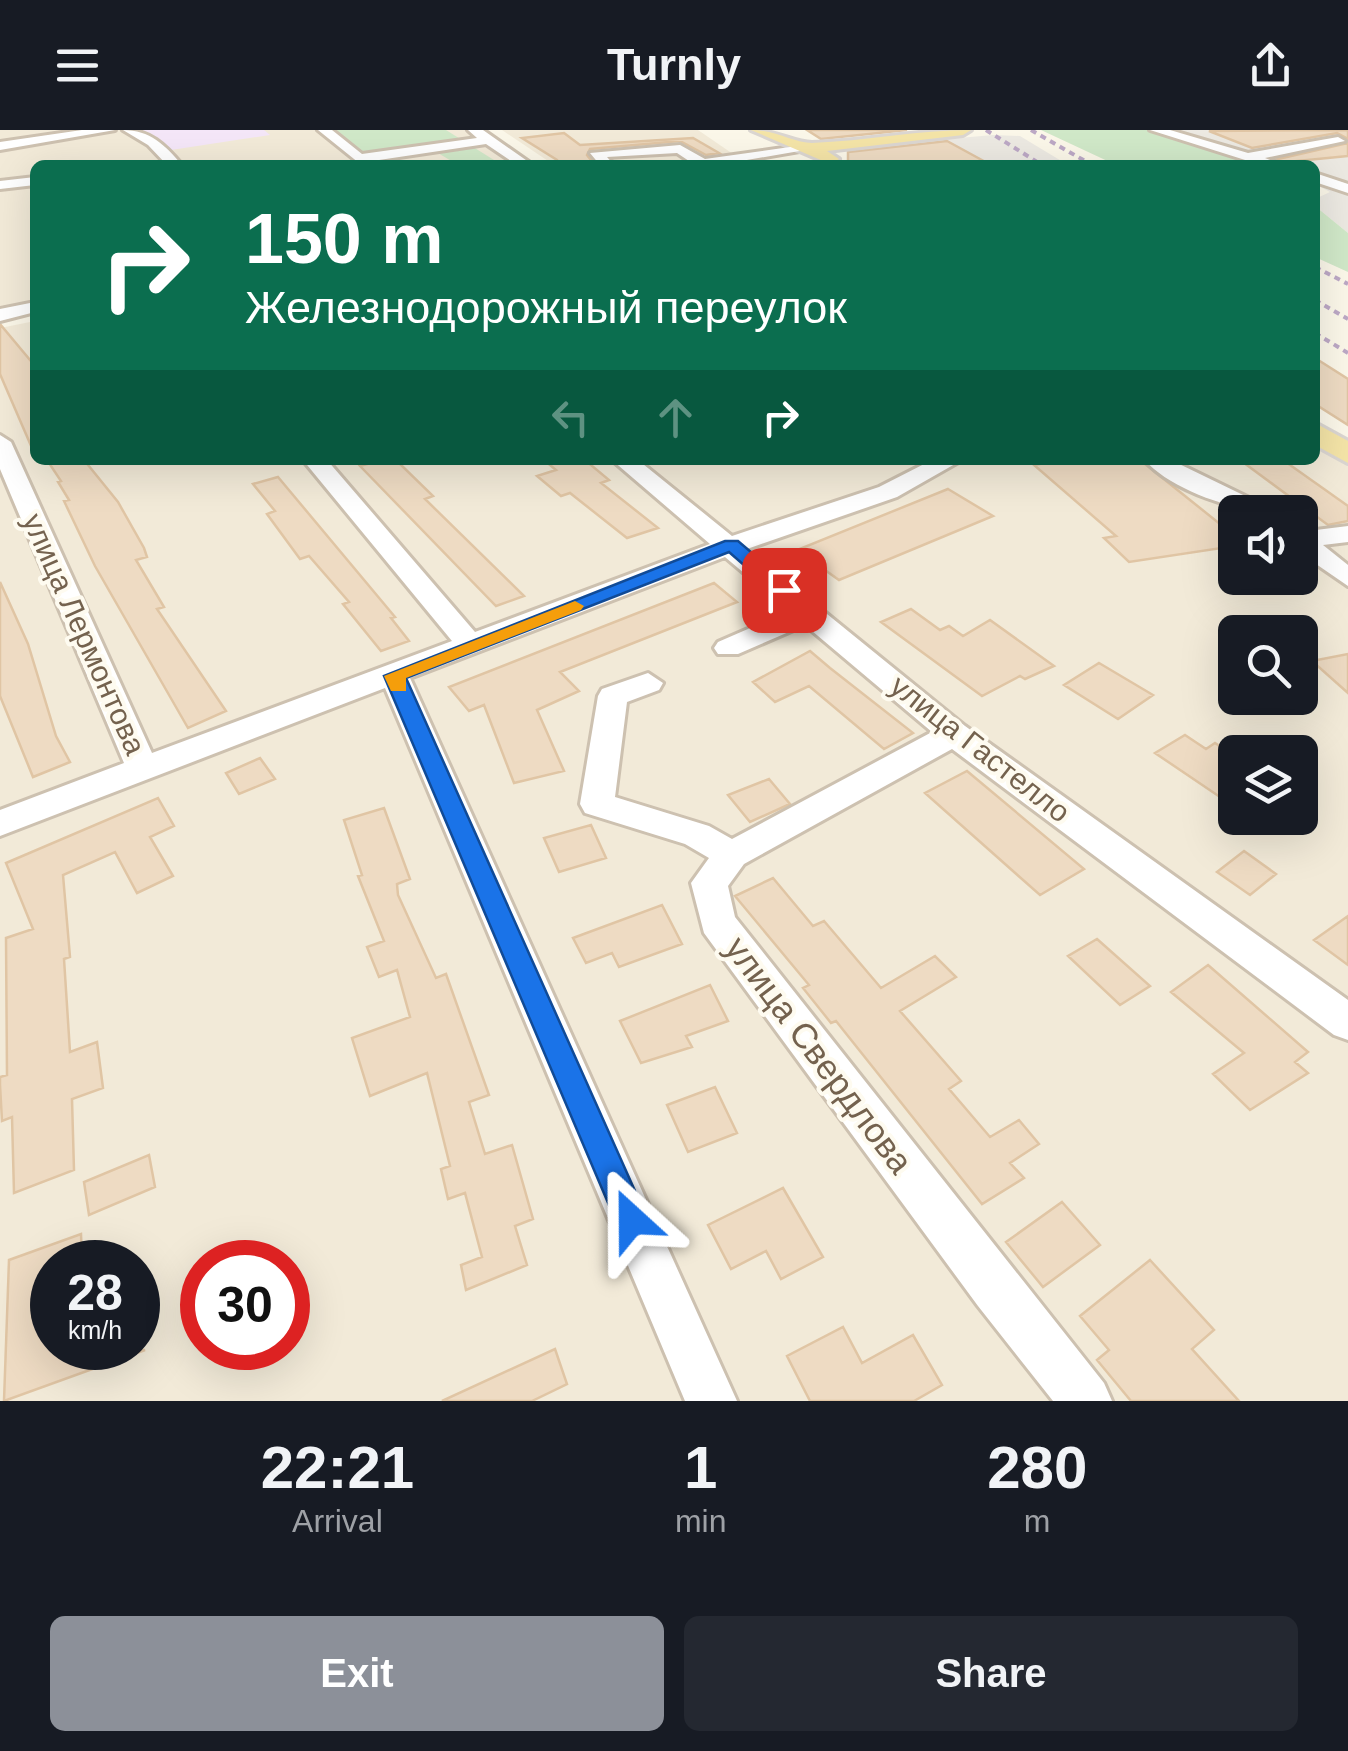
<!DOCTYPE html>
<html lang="en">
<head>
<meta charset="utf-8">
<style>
	body { margin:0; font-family:Helvetica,sans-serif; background:#242831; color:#f1f3f6; height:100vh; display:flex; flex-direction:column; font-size:38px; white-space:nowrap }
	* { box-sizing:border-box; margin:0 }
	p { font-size:32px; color:#9ea1a6 }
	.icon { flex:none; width:55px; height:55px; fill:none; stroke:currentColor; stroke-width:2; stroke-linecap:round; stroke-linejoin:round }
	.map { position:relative; height:1271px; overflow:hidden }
	.panel { display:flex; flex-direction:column; background:#171b24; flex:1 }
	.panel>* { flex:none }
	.top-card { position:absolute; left:30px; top:30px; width:1290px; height:305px; border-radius:15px; box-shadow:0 10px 40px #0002; background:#0b6e4f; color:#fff; overflow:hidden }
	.tools { position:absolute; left:1218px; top:365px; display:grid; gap:20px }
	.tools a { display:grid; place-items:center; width:100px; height:100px; border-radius:15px; background:#171b24; box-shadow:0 10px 40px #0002; font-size:50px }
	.speed { position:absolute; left:30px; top:1110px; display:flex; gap:20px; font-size:50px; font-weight:700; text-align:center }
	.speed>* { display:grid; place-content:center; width:130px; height:130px; border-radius:50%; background:#171b24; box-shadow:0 10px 40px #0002; line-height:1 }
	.speed small { font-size:25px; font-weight:400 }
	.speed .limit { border:15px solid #d22; background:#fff; color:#111 }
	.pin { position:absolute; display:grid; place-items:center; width:85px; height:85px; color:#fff; margin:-42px; border-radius:20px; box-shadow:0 5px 15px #0006 }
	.me { position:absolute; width:110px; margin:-55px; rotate:336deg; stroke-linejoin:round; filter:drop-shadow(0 0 8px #0008) }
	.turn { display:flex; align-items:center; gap:35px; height:210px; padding:0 50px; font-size:45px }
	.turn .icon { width:130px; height:130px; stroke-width:2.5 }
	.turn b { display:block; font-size:70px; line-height:85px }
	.lanes { display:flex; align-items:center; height:95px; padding:0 50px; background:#0003; justify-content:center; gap:50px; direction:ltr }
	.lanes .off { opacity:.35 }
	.eta { display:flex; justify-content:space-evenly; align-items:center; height:170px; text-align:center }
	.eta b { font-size:60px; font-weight:800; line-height:70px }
	.action { display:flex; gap:20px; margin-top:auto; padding:20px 50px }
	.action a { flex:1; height:115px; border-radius:15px; background:#8c9099; color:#fff; font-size:40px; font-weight:800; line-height:115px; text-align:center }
	.action a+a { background:#242831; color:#f1f3f6 }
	header { display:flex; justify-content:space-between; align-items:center; height:130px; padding:0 50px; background:#171b24; font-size:45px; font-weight:800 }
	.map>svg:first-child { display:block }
</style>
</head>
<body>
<header><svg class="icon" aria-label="menu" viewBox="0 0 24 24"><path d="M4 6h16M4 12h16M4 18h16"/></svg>Turnly<svg class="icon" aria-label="share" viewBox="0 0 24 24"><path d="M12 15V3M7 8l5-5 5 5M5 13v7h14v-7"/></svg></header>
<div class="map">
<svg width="1348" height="1271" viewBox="0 0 1348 1271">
	<rect width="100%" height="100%" fill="#fbf7e9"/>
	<!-- residential -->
	<path fill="#f2ead8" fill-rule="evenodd" d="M0,0H473L526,35H35V177L0,185Z
		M502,0H698L733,24L648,35H554Z
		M35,191V330H1315V303L1348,324V1271H0V198ZM1235,382H1300V448H1235ZM1235,502H1300V568H1235ZM1235,622H1300V688H1235ZM52,1132H138V1218H52ZM202,1132H288V1218H202Z"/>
	<!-- industrial -->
	<path fill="#ece9e2" d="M1149,0H1348V103L1315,76V69L1330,62L1315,54V35H1251Z
		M993,5L1020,6L1068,35H895L846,18Z"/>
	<!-- education -->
	<path fill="#f4e6f8" d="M142,0H264L270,5L171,20Z"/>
	<!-- green -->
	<path fill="#d0e8c8" d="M328,0H446L502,35H458L428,17L362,27Z
		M1041,0H1149L1252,35H1116Z
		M1315,76L1348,103V142L1315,127Z"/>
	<!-- building -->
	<path fill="#eedbc3" stroke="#e0c5a4" stroke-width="2.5" d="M807,0H907L821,9Z
		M1348,0V9L1337,3L1252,18L1209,1Z
		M564,3L580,15L693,8L719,23L706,25L680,11L590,19L587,25L595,35H557V30L522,8Z
		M947,11L991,35H848V22Z
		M1348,13V26L1287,32L1278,29Z
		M0,194L35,236V325L0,244Z
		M1315,228L1348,249V295L1315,274Z
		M47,330H84L118,372L144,418L147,427L136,430L164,477L157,479L226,581L188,598L95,436L64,371L69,370L58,352L61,351Z
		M381,330H396L433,366L425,369L524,466L496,476L360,336Z
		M544,330H585L609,350L601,353L658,398L627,408L570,363L561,366L537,346L556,340Z
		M1061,330H1140L1235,406V416L1129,432L1104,408L1116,406L1034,335Z
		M1240,330H1283L1348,376V391L1328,395Z
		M278,347L395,487L391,488L409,511L381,521L343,474L349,472L309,426L300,429L267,384L275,381L253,354Z
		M948,359L993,386L839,450L797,420Z
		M0,452L28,514L56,606L70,632L33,647L0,566Z
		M714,453L737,472L560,542L579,561L537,580L564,641L514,653L484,575L469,581L449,557Z
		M911,479L940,500L949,496L963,506L990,490L1054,536L1025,549L1020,546L982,566L881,492Z
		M810,521L830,538L913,603L884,619L809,556L775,572L753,552Z
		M1348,524V563L1312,531Z
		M1099,533L1153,565L1118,589L1064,555Z
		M1185,605L1206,619L1215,613L1235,626V661L1223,669L1155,623Z
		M260,628L275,649L239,664L226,643Z
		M967,641L1084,739L1040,765L925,663Z
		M769,649L790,674L750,692L728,665Z
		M158,668L174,696L150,707L173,746L137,763L115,722L63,745L70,827L64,829L70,922L97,912L103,958L72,969L74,1040L14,1063L12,987L2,991L0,955V947L7,945L6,808L33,799L6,733Z
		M384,678L410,749L397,754L398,765L436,848L446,844L489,965L469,972L485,1024L512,1015L533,1089L515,1096L527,1135L466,1160L461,1135L482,1127L465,1063L448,1069L441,1039L450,1036L427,943L370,966L352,908L410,887L397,840L379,847L367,817L384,811L358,746L362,745L344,690Z
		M591,695L606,728L559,742L544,708Z
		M1244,721L1276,744L1250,765L1217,742Z
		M773,748L813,796L824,791L881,858L935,826L956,847L900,881L961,951L949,959L990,1007L1019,990L1039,1014L1010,1033L1024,1048L982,1074L836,891L831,893L803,858L809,855L735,766Z
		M662,775L682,814L619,837L612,823L586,833L573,808Z
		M1348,786V835L1314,810Z
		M1097,809L1150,856L1120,875L1068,826Z
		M1208,835L1308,922L1295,932L1308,943L1250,980L1213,944L1244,923L1171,862Z
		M710,855L728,891L686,906L692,917L641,933L620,891Z
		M715,957L737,1003L688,1022L667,975Z
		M149,1025L155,1057L89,1085L84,1052Z
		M783,1058L823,1127L781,1149L766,1121L731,1139L708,1095Z
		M1062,1072L1100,1115L1043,1157L1006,1112Z
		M81,1104L82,1132H52V1218L145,1220L4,1271L9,1130Z
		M1150,1130L1214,1200L1192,1219L1239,1271H1131L1097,1230L1109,1220L1080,1186Z
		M843,1197L862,1233L913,1205L942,1255L914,1271H810L787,1226Z
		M555,1219L567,1254L532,1271H442Z"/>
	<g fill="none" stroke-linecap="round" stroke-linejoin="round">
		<defs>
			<path id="minor" d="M82,0H115L0,20V12Z
				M123,0C150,0 165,15 182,35H167L148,15Z
				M318,0H332L362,24L477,8L468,0H483L533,35H517L486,14L359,33Z
				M1150,0H1170L1248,23L1338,7L1345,11L1265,28L1283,35H1261Z
				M680,15L705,29L804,15L811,19L718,35H681L689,31L677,23L607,27L614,35H600L590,23Z
				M1315,43L1348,54V63L1315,52Z
				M35,47V55L0,59V51Z
				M35,172V182L0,191V179Z
				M0,305L11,312L152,623L452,511L303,330H327L475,502L710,414L612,330H638L732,406L879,357L932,330H962L897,367L747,419L965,596L1348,870V910L1334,905L952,619L744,734L728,756L735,787L1104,1253L1112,1271H1053L978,1176L704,803L691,753L709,728L685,714L585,683L580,674L598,566L602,559L648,543L663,553L659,560L627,572L615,667L709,696L732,709L932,602L805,495L738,524H718L714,518L718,512L789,481L725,427L410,548L737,1271H685L385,558L0,706V680L124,633L0,339Z
				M1145,330H1171L1278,382C1241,384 1170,360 1145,330Z
				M1348,396V412L1323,415L1348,435V456L1300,423V402Z"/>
			<path id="major" d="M751,0C775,0 794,13 812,13C865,11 918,0 971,0L963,5L827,21L839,29L830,34Z
				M1315,293L1348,311V333L1315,315Z"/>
		</defs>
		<!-- minor casing -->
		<use href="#minor" stroke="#cdc1b0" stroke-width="6"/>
		<!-- major casing -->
		<use href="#major" stroke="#dbd6d1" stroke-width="6"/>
		<!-- minor -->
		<use href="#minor" fill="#fff" fill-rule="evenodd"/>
		<!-- major -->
		<use href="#major" fill="#f4e4a7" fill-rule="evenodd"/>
		<!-- rail -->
		<path stroke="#bca8c5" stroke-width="4" stroke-dasharray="6 5" stroke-linecap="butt" d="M986,0L1042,35
			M1031,0L1092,35
			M1315,137L1348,154
			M1315,170L1348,189
			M1315,203L1348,223"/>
	</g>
	<!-- route -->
	<path fill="#1a73e8" stroke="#114b97" stroke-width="2.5" d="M725,411H738L791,456V464H777L729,422L406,548L648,1090L644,1101L632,1106L620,1101L384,546Z"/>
	<!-- slow -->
	<path fill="#f59e0b" d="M575,471L584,476L581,480L406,548V561H391L384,546Z"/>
	<g text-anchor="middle" stroke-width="8" stroke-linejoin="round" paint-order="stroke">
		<!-- street labels -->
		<g font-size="30" fill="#74624e" stroke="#fefbf0">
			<text transform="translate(84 504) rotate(66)" y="10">улица Лермонтова</text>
			<text transform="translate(980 619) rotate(38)" y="10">улица Гастелло</text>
		</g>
		<!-- near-street labels -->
		<g font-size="35" fill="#74624e" stroke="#fefbf0">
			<text transform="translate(819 925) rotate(53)" y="12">улица Свердлова</text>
		</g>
	</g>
</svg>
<div class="tools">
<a><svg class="icon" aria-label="sound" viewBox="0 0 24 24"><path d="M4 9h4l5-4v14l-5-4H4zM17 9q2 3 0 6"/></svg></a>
<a><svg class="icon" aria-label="search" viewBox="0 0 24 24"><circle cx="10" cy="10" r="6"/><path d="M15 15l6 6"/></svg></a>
<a><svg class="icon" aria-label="layers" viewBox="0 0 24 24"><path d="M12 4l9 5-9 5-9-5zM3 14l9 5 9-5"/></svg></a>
</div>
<div class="speed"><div>28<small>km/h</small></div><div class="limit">30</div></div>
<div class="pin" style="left:784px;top:460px;background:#d93025"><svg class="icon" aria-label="arrive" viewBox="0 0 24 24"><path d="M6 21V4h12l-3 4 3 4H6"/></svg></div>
<svg class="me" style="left:632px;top:1090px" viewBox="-20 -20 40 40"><path d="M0-17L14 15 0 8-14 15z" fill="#1a73e8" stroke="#fff" stroke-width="4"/></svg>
<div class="top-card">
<div class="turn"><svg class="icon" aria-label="right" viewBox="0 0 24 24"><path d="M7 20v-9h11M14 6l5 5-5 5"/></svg><div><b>150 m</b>Железнодорожный переулок</div></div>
<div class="lanes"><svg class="icon off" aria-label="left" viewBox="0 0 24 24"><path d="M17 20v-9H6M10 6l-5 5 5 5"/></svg><svg class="icon off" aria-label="ahead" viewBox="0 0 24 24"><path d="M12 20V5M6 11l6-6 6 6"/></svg><svg class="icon" aria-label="right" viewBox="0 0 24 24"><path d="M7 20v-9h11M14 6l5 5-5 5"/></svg></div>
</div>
</div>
<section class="panel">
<div class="eta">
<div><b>22:21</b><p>Arrival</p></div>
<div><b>1</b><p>min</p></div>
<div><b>280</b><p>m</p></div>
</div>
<div class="action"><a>Exit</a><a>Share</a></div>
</section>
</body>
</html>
